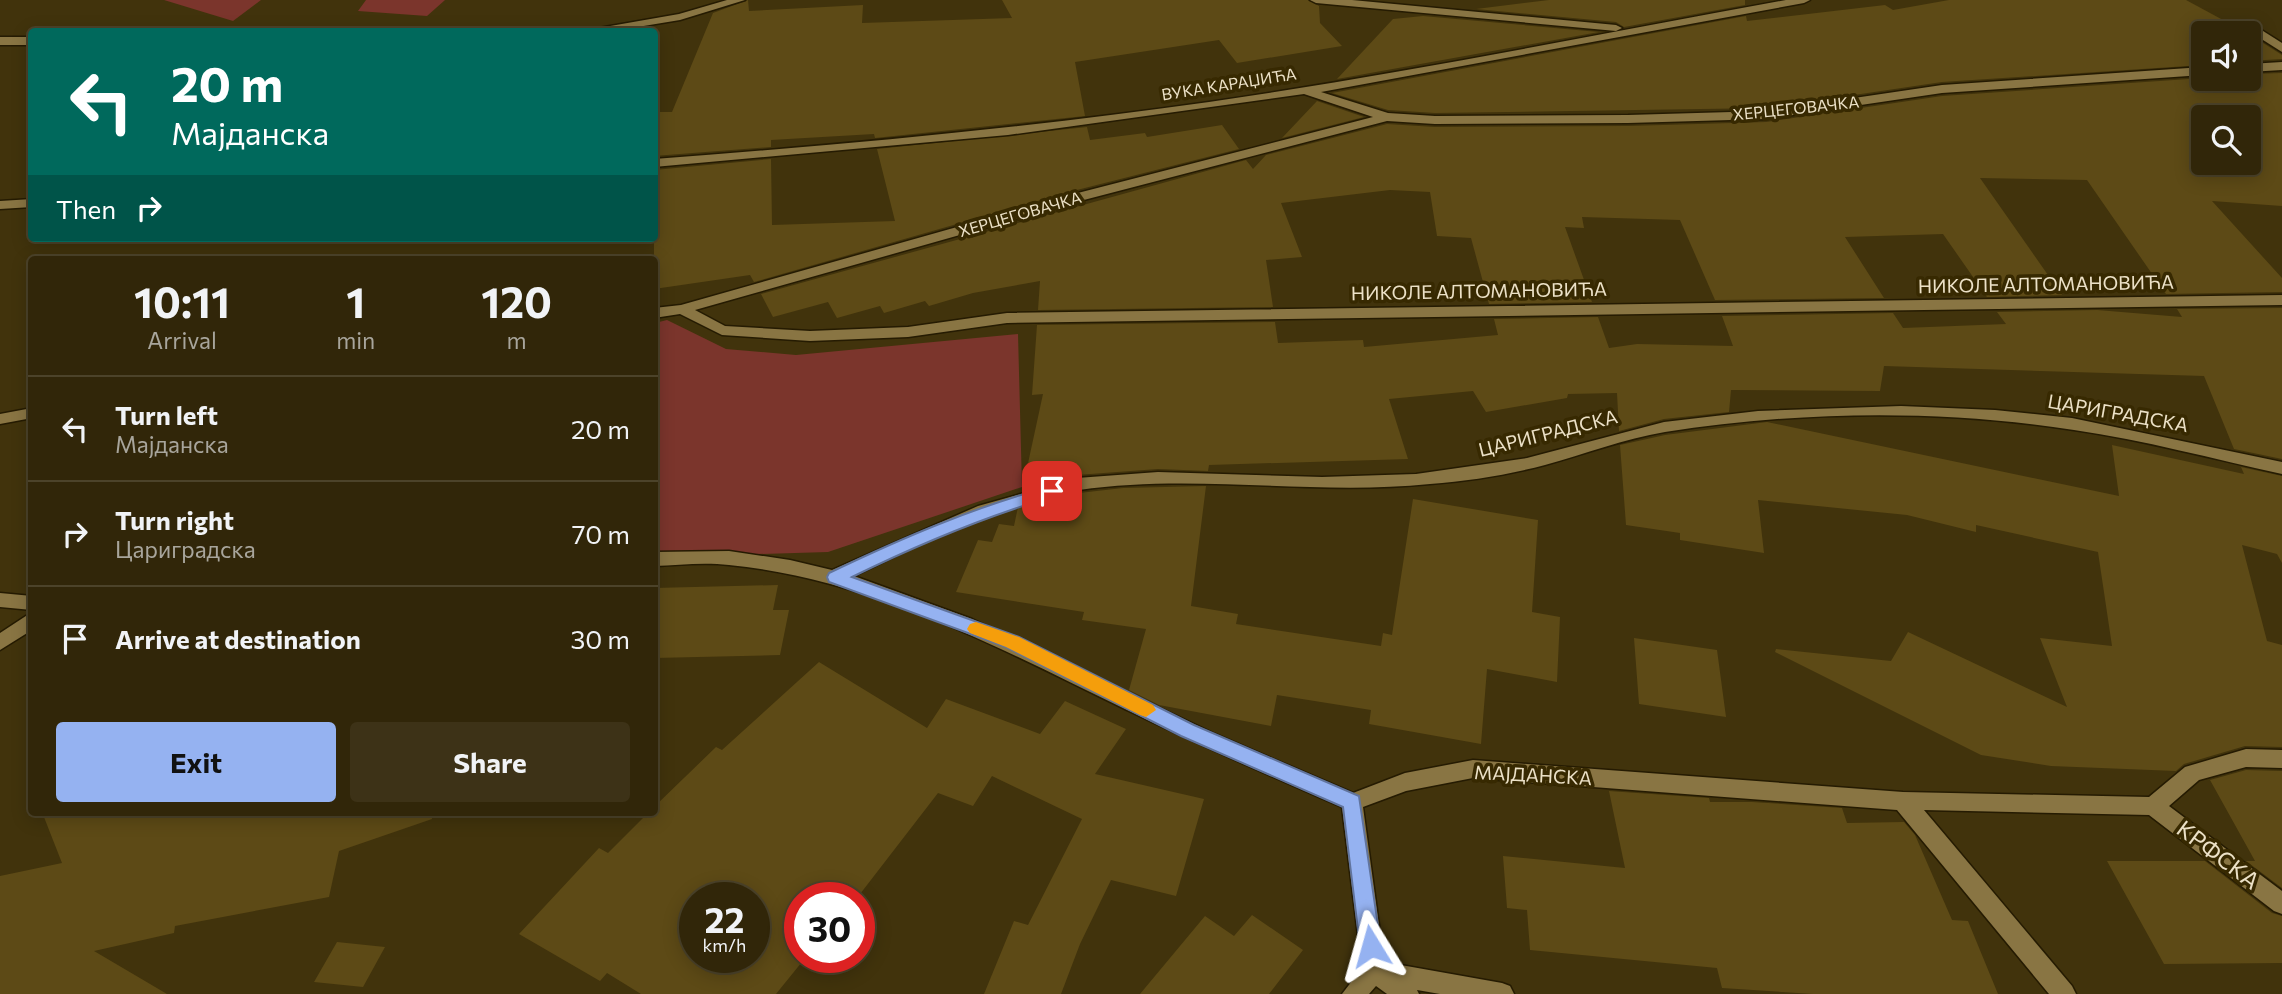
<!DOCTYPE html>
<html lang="en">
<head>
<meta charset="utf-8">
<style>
	body { margin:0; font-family:Commissioner,sans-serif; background:#3d3217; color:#f1f3f6; height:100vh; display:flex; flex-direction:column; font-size:26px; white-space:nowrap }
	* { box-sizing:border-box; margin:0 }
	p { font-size:23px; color:#a8a59c }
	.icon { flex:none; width:38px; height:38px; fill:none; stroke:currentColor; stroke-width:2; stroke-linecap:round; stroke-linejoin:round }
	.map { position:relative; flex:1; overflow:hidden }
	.panel { position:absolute; left:28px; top:256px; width:630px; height:560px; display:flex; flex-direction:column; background:#312609; border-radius:7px; box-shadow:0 4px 18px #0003,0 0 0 2px #4c432a }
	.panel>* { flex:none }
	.guide { position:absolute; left:28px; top:28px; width:630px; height:214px; border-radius:7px; box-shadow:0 4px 18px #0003,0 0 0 2px #4c432a; background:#00695c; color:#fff; overflow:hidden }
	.buttons { position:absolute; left:2191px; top:21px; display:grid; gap:14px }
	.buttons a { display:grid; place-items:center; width:70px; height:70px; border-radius:7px; background:#312609; box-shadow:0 4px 18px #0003,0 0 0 2px #4c432a; font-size:35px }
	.speed { position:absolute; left:679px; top:882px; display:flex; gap:14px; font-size:35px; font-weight:700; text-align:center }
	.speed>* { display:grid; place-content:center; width:91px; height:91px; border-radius:50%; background:#312609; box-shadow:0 4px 18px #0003,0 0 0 2px #4c432a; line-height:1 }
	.speed small { font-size:18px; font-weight:400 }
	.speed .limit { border:10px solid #d22; background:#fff; color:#111 }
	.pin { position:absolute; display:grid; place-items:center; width:60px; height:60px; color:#fff; margin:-30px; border-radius:14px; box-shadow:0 4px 10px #0006 }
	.me { position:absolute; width:77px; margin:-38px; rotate:352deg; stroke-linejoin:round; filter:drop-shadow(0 0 5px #0008) }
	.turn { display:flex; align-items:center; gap:24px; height:147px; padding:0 28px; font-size:32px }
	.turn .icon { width:91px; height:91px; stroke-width:2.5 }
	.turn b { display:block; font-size:49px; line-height:60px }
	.then { display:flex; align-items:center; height:66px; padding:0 28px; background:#0003; gap:14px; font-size:26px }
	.eta { display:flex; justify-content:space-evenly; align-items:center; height:119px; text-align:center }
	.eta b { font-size:42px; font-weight:700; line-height:49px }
	.button { display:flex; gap:14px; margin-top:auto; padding:14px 28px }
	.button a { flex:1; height:80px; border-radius:7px; background:#95b2f1; color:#111; font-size:28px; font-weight:700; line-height:80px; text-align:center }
	.button a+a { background:#3d3217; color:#f1f3f6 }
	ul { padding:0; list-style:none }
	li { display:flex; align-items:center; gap:21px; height:105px; padding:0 28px; border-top:2px solid #4c432a }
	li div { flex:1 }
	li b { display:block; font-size:26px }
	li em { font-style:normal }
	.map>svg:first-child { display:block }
</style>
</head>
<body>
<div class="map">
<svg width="2282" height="994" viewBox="0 0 2282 994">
	<rect width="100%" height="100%" fill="#41330c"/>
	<!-- green -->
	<path fill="#7b352c" d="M164,0H261L233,21Z
		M366,0H445L427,16L358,11Z
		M667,320L726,349L796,355L1018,334L1022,487L828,552L655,557V323Z"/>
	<!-- building -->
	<path fill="#5d4a16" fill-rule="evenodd" d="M748,0L749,11L863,5L862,23L1012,18L1002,0H1308L1319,6L1320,23L1342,46L1237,63L1219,40L1075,62L1085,116L875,138L874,134L771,140V147L654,156V112H672L713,13Z
		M1549,0H1745V5L1624,27L1616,22L1476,9Z
		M1949,0H2186L2247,33H2203V65L1942,82L1766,108L1435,113L1388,110L1332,93L1746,16L1747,21L1885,5L1893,10Z
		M1423,16L1599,32L1337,79L1393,19Z
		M2249,34L2282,55V59L2249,61Z
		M2282,73V206L2212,201L2282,278V292L2166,294L2087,180L1980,178L2062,295L1987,297L1943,234L1845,237L1884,298L1715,300L1680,220L1582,217L1584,228L1565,227L1592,302L1489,304L1471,238L1437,236L1430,192L1390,190L1281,203L1302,257L1266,260L1273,307L1038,310L1040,281L973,293L929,306L925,301L884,313L880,306L837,318L828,302L773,317L761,294L1246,160L1253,169L1266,155L1387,124L1435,127L1628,126L1766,122L1942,96L2203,78L2249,79V74ZM2203,117H2249V163H2203Z
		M1317,101L1364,117L1282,138Z
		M1222,125L1239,149L1069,192L754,282L750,275L654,289V170L771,159L772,225L895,221L877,149L1087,127L1090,140L1145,133L1147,137Z
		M2282,308V459L2234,449L2204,376L1884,366L1880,391L1731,390L1729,412L1664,419L1619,431L1617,393L1568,394L1567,398L1486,412L1473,391L1389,399L1408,459L1209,465L1208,471L1158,469L1077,475L1022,491L1043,394L1032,395L1037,325L1275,322L1278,343L1363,340L1364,347L1498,335L1494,319L1598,317L1609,348L1637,344L1733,346L1722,316L1893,313L1903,328L2006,324L1997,312L2097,310L2182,317L2177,309Z
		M1767,422L2119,496L2112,445L2244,474L2241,467L2282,476V563L2277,554L2242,545L2267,641L2282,645V747L2245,746L2184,764L2176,771L2051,766L1981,755L1775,652L1776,649L1891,661L1908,632L2067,707L2040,638L2112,646L2098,552L1976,525V532L1907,515L1758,500L1764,553L1680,540V533L1626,525L1620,445L1665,435Z
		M1206,486L1191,606L1238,614L1236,624L1381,646L1383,633L1392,635L1413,499L1538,520L1532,612L1560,617L1557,682L1487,669L1481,744L1369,724L1371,710L1277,695L1271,726L1159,705L1129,690L1146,629L1082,620L1084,612L956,592L978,540L992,542L999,524L1014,526L1018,507L1079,493L1123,488Z
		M778,585L773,610H789L780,655L654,658V588Z
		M1634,638L1717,650L1726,717L1639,704Z
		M819,662L927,728L946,699L1040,734L1065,701L1126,729L1095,774L1204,799L1176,896L1111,880L1080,944L1061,994H984L1014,921L1028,925L1082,819L992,776L973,806L938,793L857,898H800V957H806L776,994H641L607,973L600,981L519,934L599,848L608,853L649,812H654V807L716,747L722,750ZM695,898H754V957H695Z
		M2246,770L2282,771V888L2246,861H2255L2210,780Z
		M1609,791L1709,798L1710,802H1752L1842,808L1847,823L1904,822L1915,835L1952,920L1968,921L1998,994H1813L1722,988L1717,968L1530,950L1527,910L1507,908L1503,856L1625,868Z
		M42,812H431L432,819L339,851L329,897L175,926L174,933L94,951L167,994H0V876L62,863Z
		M2107,861H2205L2272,913L2282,916V963L2164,964Z
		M1252,915L1303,950L1269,994H1140L1205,916L1234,936Z
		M337,942L385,947L363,987L314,982Z"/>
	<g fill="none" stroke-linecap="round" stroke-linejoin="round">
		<defs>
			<path id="lane" d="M2244,24H2252L2282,43V52L2244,28Z"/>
			<path id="street" d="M727,0H745L680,20L607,32H576L679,14Z
				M1310,0H1352L1616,25L1622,28L1616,31L1316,3Z
				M1786,0H1810L1804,3L1321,92L1388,113L1435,116L1628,115L1766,111L1942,85L2203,67V75L1942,93L1766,119L1628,123L1435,124L1387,121L1080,201L695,310L725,326L810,331L908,327L1007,313L2282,295V305L1007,323L908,337L810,341L722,335L680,314L654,318V308L681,305L1070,195L1373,117L1304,94L1008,135L654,167V159C840,145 1025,128 1209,102C1402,74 1594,35 1786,0Z
				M0,37H32V45H0Z
				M2282,62V70L2249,72V64Z
				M32,199V207L0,209V201Z
				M1901,406L1995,410L2072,418L2282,462V474C2213,459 2144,440 2074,430C1940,409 1799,411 1665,432C1624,439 1585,454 1545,465C1507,475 1469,481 1430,484C1313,496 1195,473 1079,490C1000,501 925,542 854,576L972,619L1215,734L1353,793L1405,773L1473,760L1903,792L2149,797L2185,767L2246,749L2282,750V768L2246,767L2199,780L2169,806L2282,891V914L2274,911L2149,815L1924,810L2072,986L2076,994H2049L1897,810L1473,778L1406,791L1363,807L1384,962L1502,983L1510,986L1514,994H1440L1417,990L1419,994H1387L1376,986L1369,994H1342L1362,968L1342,807C1271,776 1199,745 1129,711C1001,649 873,579 729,565C704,562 679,565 654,566V552L729,551L790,560L832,570L978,506L1077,478L1158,472L1322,477L1416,474L1527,458L1664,422L1758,411Z
				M32,408V418L0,424V414Z
				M0,593L32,596V610L0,607Z
				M32,612V630L0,650V633Z"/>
		</defs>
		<!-- lane casing -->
		<use href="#lane" stroke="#251b02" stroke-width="3"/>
		<!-- street casing -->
		<use href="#street" stroke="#251b02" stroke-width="3"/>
		<!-- lane -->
		<use href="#lane" fill="#897543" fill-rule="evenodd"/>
		<!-- street -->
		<use href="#street" fill="#897543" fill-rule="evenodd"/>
	</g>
	<!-- route -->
	<path fill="#95b2f1" stroke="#61749d" stroke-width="2" d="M1052,486L1058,487V495C986,516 919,544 852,577L1019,637L1194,725L1359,796L1381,946L1378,953L1371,956L1363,953L1360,946L1343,807L1181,736L1006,647L829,582L827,577L829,573C902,538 974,507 1052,486Z"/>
	<!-- slow -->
	<path fill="#f59e0b" d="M976,622L1019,637L1153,705L1156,710L1146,717L1140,715L1006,647L970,633L967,629L970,624Z"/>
	<g text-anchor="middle" stroke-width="7" stroke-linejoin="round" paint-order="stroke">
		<!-- far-street labels -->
		<g font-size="16" fill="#ece1c7" stroke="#372901">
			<text transform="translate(1229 84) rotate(-9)" y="6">ВУКА КАРАЏИЋА</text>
			<text transform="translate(1796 108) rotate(-6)" y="6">ХЕРЦЕГОВАЧКА</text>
			<text transform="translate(1020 214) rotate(-16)" y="6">ХЕРЦЕГОВАЧКА</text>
		</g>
		<!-- street labels -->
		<g font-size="19" fill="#ece1c7" stroke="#372901">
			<text transform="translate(2046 284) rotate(-1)" y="7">НИКОЛЕ АЛТОМАНОВИЋА</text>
			<text transform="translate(1479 291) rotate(-1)" y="7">НИКОЛЕ АЛТОМАНОВИЋА</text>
			<text transform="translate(2118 413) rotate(10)" y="7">ЦАРИГРАДСКА</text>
			<text transform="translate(1548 433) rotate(-14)" y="7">ЦАРИГРАДСКА</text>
			<text transform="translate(1533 775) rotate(3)" y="7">МАЈДАНСКА</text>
		</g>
		<!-- near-street labels -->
		<g font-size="23" fill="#ece1c7" stroke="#372901">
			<text transform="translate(2218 855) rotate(37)" y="8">КРФСКА</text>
		</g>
	</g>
</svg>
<div class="buttons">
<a><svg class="icon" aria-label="sound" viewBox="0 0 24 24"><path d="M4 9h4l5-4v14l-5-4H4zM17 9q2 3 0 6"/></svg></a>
<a><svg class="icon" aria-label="search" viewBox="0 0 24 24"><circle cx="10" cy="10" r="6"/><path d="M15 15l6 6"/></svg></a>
</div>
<div class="speed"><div>22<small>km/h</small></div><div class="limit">30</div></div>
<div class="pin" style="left:1052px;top:491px;background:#d93025"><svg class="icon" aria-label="arrive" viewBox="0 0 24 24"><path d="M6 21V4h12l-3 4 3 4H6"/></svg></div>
<svg class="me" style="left:1371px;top:946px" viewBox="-20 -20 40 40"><path d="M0-17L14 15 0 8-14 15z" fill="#95b2f1" stroke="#fff" stroke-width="4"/></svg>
<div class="guide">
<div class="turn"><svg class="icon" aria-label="left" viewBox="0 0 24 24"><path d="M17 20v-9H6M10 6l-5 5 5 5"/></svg><div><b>20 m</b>Мајданска</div></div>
<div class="then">Then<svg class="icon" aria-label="right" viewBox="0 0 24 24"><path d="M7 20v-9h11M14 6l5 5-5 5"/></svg></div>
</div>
<section class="panel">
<div class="eta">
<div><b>10:11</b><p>Arrival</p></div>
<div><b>1</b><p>min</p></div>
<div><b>120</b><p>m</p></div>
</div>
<ul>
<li><svg class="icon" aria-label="left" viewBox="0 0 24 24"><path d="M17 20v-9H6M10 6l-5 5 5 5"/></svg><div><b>Turn left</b><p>Мајданска</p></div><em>20 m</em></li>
<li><svg class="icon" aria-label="right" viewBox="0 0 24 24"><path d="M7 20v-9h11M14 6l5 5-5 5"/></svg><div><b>Turn right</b><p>Цариградска</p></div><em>70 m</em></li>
<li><svg class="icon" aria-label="arrive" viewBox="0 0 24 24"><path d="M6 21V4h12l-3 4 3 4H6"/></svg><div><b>Arrive at destination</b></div><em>30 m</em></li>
</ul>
<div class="button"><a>Exit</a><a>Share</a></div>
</section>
</div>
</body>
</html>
